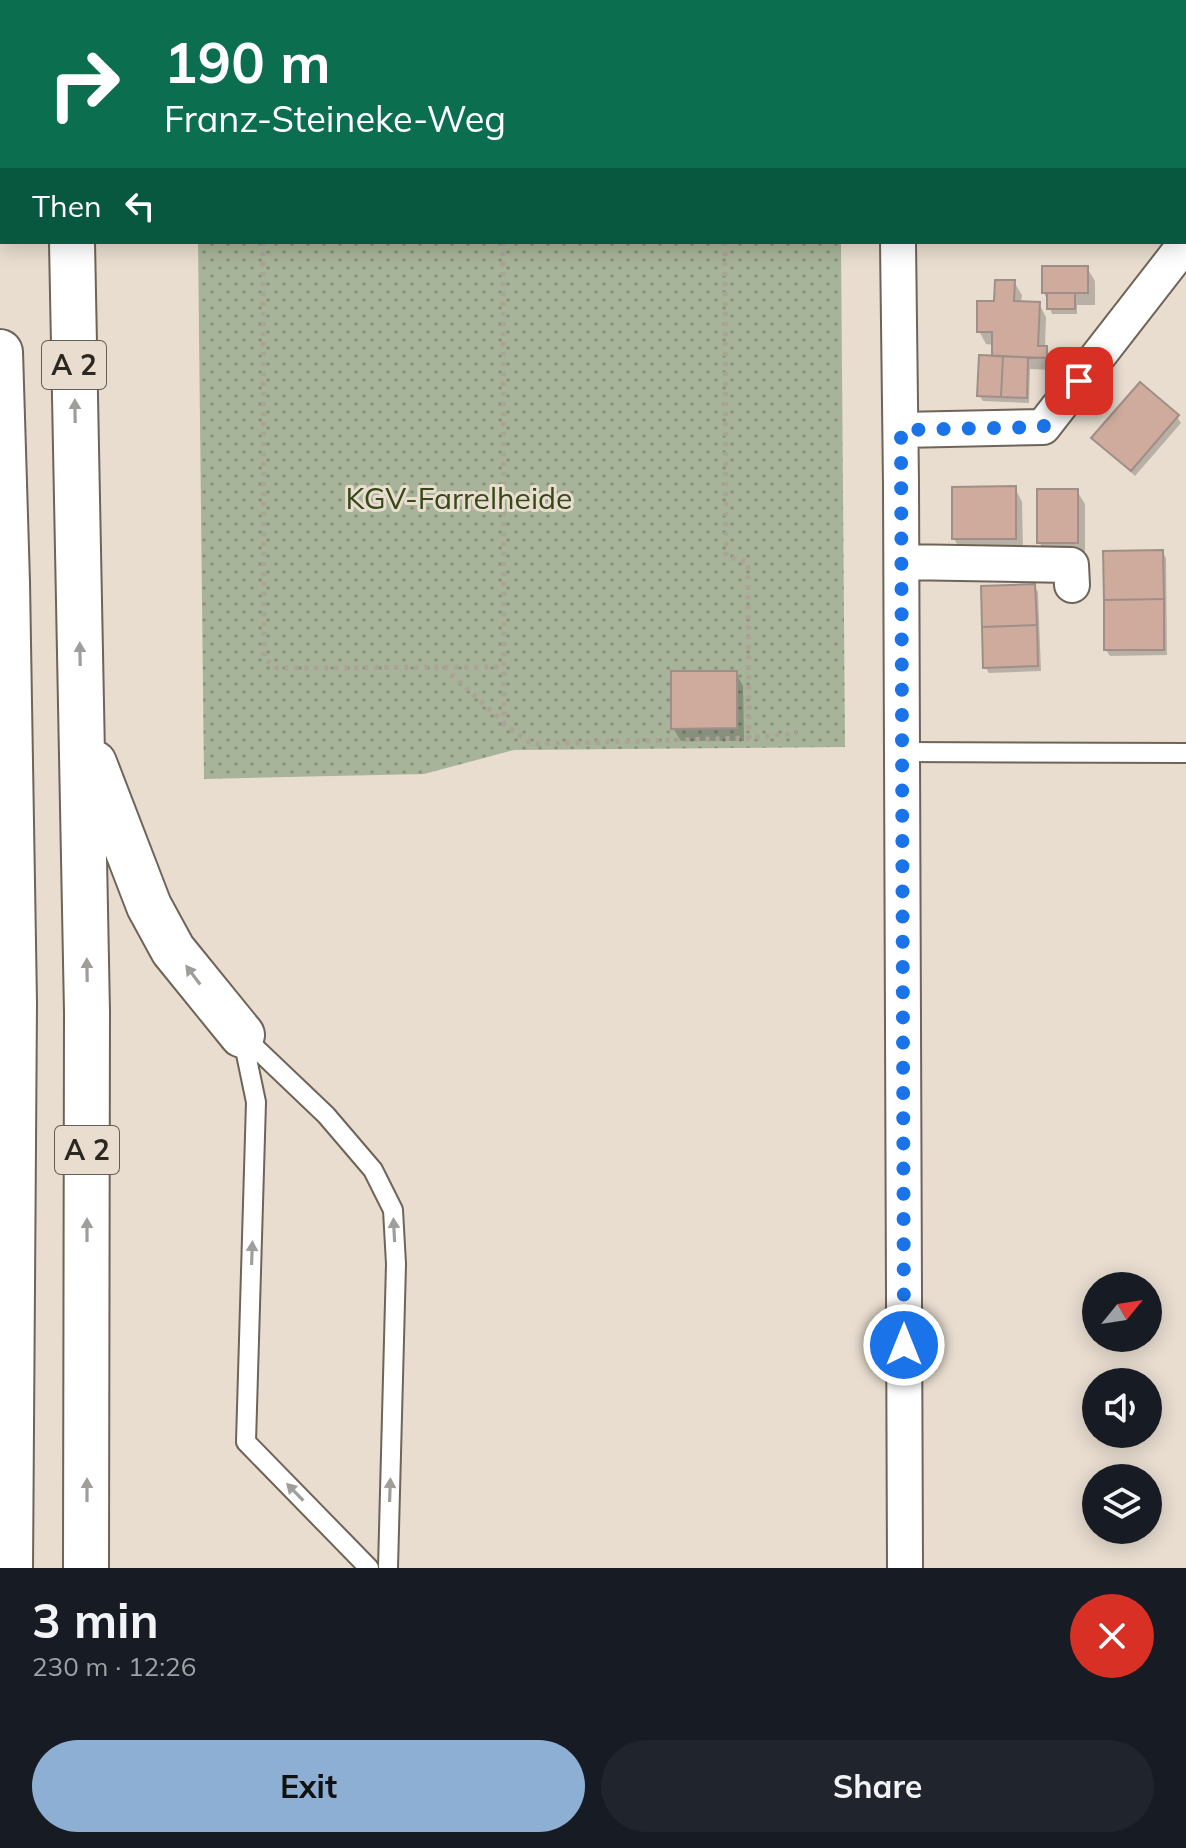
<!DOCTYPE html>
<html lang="en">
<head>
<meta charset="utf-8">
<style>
	body { margin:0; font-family:Mulish,sans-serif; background:#20242c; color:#f1f3f6; height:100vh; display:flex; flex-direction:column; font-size:30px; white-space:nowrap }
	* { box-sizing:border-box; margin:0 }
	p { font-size:26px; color:#9ea1a6 }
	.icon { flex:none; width:44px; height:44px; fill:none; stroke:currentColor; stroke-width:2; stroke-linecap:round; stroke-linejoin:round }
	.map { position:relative; height:1568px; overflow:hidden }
	.drawer { display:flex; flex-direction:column; background:#171b24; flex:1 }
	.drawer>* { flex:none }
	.banner { position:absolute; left:0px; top:0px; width:1186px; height:244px; box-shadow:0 4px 20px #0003; background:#0b6e4f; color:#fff; overflow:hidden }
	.needle { width:52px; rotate:60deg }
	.controls { position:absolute; left:1082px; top:1272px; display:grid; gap:16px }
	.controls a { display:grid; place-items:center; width:80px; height:80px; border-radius:50%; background:#171b24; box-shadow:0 4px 20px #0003; font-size:40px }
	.pin { position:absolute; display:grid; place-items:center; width:68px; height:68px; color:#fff; margin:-34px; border-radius:16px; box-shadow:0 4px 12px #0006 }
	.me { position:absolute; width:88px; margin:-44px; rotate:0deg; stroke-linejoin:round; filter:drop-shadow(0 0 6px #0008) }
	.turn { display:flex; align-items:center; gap:28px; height:168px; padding:0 32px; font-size:36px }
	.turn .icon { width:104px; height:104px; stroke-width:2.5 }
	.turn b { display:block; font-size:56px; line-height:68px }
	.then { display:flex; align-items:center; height:76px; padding:0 32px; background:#0003; gap:16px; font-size:30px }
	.round { display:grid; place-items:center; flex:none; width:84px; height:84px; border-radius:42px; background:#20242c }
	.headline { display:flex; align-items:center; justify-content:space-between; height:136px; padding:0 32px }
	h1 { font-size:48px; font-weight:700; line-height:60px }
	.button { display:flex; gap:16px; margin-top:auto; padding:16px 32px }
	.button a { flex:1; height:92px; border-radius:48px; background:#8dafd4; color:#111; font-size:32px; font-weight:700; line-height:92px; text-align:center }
	.button a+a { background:#20242c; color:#f1f3f6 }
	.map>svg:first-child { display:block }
</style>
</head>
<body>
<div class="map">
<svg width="1186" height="1568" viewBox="0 0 1186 1568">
	<defs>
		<pattern id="garden-dots" width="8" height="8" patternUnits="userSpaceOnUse" patternTransform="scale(2)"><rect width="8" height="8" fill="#a8b499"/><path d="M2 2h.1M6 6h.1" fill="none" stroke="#89927c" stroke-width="1.8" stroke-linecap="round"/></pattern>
	</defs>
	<rect width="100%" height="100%" fill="#e8ddcf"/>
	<!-- garden -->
	<path fill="url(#garden-dots)" d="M195,0H840V2H195Z
		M198,242H841L845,747L514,750L424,774L204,779Z"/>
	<!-- shadow -->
	<path fill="#0003" d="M932,0H976V2H933Z
		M1184,123L1186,124L1184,187Z
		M1087,268L1095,281V305H1077V314H1052L1044,292Z
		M1014,282L1022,295L1021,303L1039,304L1046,317L1045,347L1053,361V370L1030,369L1029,403L983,401L979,395L995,358L994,345L986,344L979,331L996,303Z
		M1177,417L1181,423L1135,476L1094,438Z
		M1015,488L1022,502L1023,551L962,552L954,539Z
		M1077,491L1085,504V555H1047L1039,542Z
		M1162,552L1166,558L1167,655L1110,656L1106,650Z
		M1034,586L1038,592L1041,671L989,673L985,667Z
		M736,673L743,686L744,741H681L673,728Z"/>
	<!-- building -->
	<path fill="#ceab9c" stroke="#a08f88" stroke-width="2" d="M984,0H1063V2H984Z
		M1184,121L1186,122L1184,177Z
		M1042,266H1088V293H1042Z
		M995,280H1015L1014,301L1040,302L1038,346H1047V358L992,356V332H977V301H994Z
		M1047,293H1075V309H1047Z
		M979,355L1003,356L1001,397L977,396Z
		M1003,356L1037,358H1028L1027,398L1001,397Z
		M1140,382L1179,415L1131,471L1091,438Z
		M1016,486V539H952V487Z
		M1037,489H1078V543H1037Z
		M1163,550L1164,599L1104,600L1103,551Z
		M1035,584L1037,625L982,627L981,586Z
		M1164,599V650H1104V600Z
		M1037,625L1038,666L983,668L982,627Z
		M671,671H737V728L671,729Z"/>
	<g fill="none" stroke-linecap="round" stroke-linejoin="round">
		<defs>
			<path id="lane" d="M901,752L1186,753
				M242,1035L326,1115L373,1170L393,1210L396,1264L388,1568
				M242,1035L256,1102L246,1442L369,1568"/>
			<path id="street" d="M893,0V2
				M898,242L901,483L905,1568
				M901,430L1043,427L1186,243
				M902,562L1071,565L1072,585"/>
			<path id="highway" d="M63,0L64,2
				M72,242L87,1012L86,1568
				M0,352L7,582L14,1003L10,1568
				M94,763L149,906L173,950L242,1035"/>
		</defs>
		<!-- lane casing -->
		<use href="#lane" stroke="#6e6458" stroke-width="22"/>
		<!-- street casing -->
		<use href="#street" stroke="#6e6458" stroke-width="38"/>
		<!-- highway casing -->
		<use href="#highway" stroke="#6e6458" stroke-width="48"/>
		<!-- path -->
		<path stroke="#aca397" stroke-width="5" stroke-dasharray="4 6" stroke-linecap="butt" d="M262,0V2
			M502,0V2
			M724,0V2
			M263,242L264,658L276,668L504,667
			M503,242L504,724L532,744L749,738L797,733
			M725,242L726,556L748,562L749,738
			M444,667L504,723"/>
		<!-- lane -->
		<use href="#lane" stroke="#fff" stroke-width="18"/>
		<!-- street -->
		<use href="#street" stroke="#fff" stroke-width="34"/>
		<!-- highway -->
		<use href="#highway" stroke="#fff" stroke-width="44"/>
	</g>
	<!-- one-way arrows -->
	<defs><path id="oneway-solid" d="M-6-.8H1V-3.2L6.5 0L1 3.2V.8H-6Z" transform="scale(2)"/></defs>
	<g fill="#a09e9b">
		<use href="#oneway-solid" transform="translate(75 411) rotate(-91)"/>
		<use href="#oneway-solid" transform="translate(80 654) rotate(-91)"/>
		<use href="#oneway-solid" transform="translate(87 970) rotate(-91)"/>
		<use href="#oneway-solid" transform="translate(193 975) rotate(-127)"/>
		<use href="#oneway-solid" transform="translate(87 1230) rotate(-90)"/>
		<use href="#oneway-solid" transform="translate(394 1230) rotate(-93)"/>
		<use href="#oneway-solid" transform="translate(252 1253) rotate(-88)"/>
		<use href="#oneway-solid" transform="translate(87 1490) rotate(-90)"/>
		<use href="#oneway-solid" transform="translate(390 1490) rotate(-88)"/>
		<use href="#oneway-solid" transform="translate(295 1492) rotate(-134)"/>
	</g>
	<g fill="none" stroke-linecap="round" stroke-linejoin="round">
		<!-- route -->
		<path stroke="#1a73e8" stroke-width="14" stroke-dasharray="0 25.2" d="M904,1345L901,430L1043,427L1079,381"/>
	</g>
	<g text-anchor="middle" stroke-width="6" stroke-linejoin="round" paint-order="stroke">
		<!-- shield labels -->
		<g fill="#e8ddcf" stroke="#645e55" stroke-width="2">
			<rect x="42" y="341" width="64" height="48" rx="6"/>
			<rect x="55" y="1126" width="64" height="48" rx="6"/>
		</g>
		<g font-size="28" font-weight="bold" fill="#2b2721">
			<text x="74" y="375">A 2</text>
			<text x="87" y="1160">A 2</text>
		</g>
		<!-- park labels -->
		<g font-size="30" fill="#354817" stroke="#e8ddcf">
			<text x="459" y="509">KGV-Farrelheide</text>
		</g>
	</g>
</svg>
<div class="controls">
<a><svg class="needle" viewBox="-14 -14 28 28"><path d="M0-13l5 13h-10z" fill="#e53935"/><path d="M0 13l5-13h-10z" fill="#9ea1a6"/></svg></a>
<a><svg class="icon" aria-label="sound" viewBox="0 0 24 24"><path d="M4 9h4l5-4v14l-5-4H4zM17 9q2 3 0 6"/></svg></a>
<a><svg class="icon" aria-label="layers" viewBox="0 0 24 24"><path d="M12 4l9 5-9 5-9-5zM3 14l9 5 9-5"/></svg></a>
</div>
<div class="pin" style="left:1079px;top:381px;background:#d93025"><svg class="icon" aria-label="arrive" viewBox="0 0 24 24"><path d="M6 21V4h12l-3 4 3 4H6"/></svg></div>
<svg class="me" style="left:904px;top:1345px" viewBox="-20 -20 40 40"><circle r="17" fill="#1a73e8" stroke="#fff" stroke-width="3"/><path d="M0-11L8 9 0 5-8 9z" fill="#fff"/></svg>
<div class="banner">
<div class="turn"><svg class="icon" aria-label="right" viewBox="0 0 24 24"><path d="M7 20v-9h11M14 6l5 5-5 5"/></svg><div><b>190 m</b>Franz-Steineke-Weg</div></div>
<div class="then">Then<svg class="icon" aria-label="left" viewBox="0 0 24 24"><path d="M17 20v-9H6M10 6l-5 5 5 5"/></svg></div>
</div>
</div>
<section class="drawer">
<div class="headline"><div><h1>3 min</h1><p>230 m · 12:26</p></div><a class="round" style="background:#d93025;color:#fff"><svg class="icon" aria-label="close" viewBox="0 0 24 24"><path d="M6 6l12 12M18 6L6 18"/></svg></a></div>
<div class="button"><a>Exit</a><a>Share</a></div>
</section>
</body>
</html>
